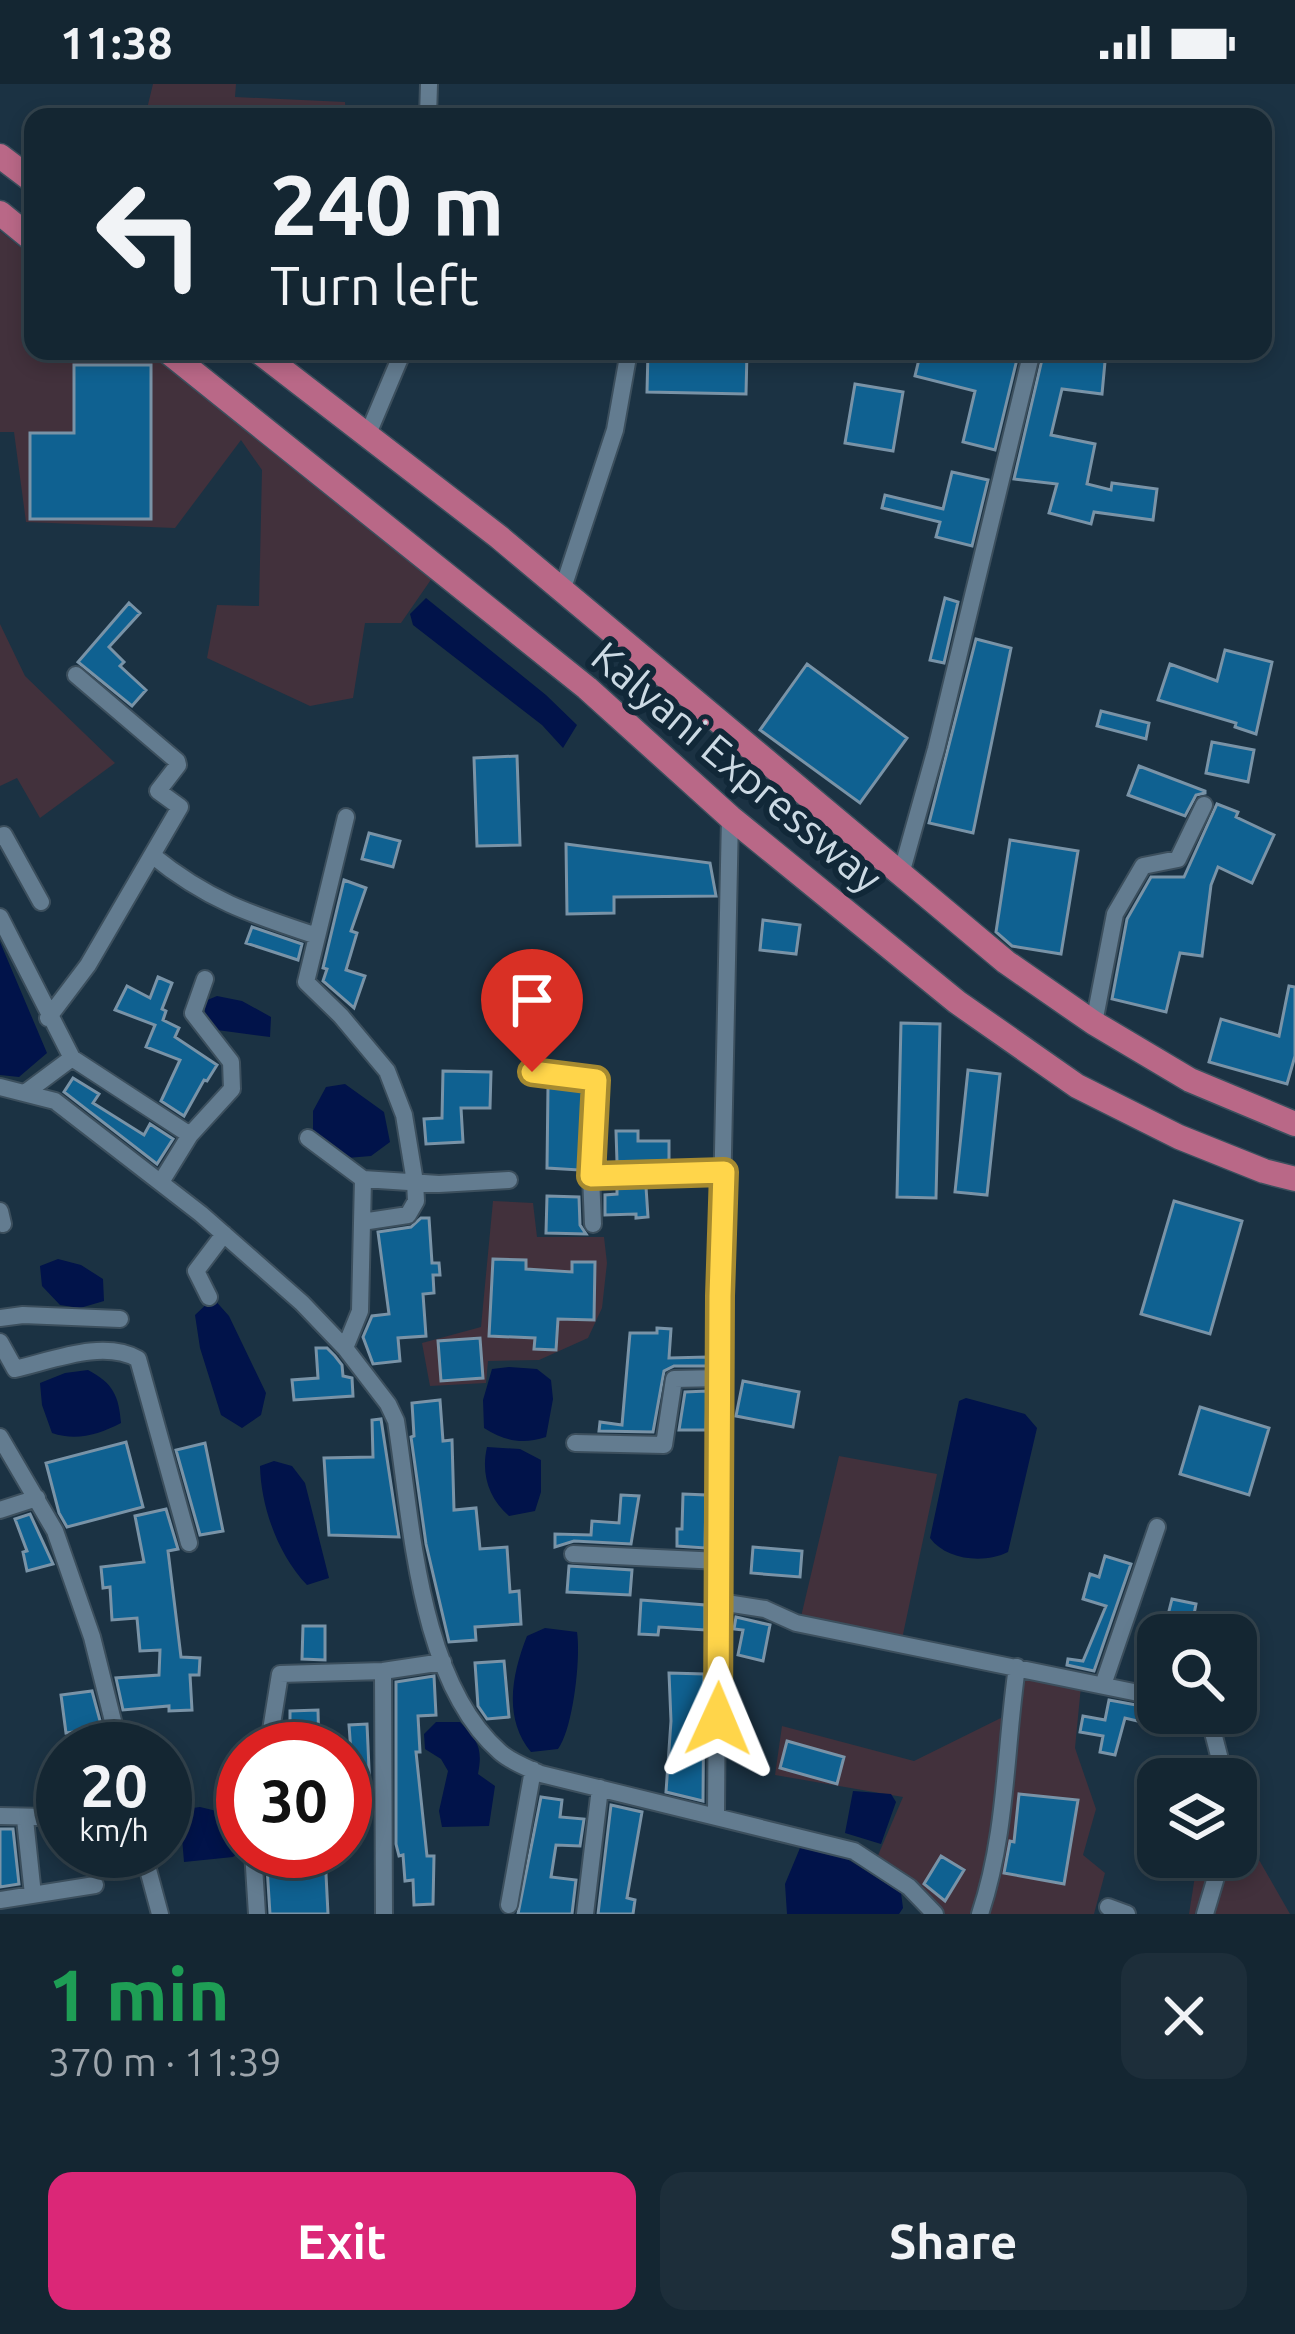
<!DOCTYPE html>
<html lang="en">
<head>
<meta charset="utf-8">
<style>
	body { margin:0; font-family:Ubuntu,sans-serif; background:#1d2e3a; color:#f1f3f6; height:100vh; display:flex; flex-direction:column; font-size:45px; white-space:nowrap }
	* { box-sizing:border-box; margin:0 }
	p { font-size:39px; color:#9da5ac }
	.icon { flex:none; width:66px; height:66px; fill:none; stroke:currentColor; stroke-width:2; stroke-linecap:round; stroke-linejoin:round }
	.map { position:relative; height:1830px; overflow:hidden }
	.sheet { display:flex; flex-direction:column; background:#142632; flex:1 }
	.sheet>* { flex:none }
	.guide { position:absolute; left:24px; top:24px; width:1248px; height:252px; border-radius:24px; box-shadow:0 6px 18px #0003,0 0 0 3px #33434d; background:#142632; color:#f1f3f6; overflow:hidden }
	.tools { position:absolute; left:1137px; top:1530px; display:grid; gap:24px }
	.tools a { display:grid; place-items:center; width:120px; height:120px; border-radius:24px; background:#142632; box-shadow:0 6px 18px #0003,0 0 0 3px #33434d; font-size:60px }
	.speed { position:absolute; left:36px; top:1638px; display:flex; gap:24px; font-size:60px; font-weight:700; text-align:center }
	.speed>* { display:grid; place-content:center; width:156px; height:156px; border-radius:50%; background:#142632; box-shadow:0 6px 18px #0003,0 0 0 3px #33434d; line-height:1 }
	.speed small { font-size:30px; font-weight:400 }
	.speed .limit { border:18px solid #d22; background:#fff; color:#111 }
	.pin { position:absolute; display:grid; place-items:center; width:102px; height:102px; color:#fff; margin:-123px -51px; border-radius:50% 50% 50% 0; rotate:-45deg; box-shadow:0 0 12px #0007 }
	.pin .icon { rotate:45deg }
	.me { position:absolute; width:132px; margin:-66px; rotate:1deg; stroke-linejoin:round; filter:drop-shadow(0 0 9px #0008) }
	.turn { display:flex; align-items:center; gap:42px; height:252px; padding:0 48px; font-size:54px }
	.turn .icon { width:156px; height:156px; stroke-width:2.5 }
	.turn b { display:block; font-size:84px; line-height:102px }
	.round { display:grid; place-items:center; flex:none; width:126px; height:126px; border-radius:24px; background:#1d2e3a }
	.head { display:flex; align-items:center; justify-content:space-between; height:204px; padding:0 48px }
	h1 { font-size:72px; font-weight:700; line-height:90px; color:#1e9e55 }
	.action { display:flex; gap:24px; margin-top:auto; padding:24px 48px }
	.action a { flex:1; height:138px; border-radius:24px; background:#db2777; color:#fff; font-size:48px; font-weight:700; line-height:138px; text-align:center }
	.action a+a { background:#1d2e3a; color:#f1f3f6 }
	.status { display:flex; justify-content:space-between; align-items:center; height:84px; padding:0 60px; background:#142632; direction:ltr }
	.status svg { height:33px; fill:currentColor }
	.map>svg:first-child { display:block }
</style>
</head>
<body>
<div class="status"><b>11:38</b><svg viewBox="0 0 49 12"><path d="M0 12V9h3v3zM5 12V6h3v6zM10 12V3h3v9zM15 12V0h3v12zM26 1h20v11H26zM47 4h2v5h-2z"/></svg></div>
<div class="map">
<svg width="1295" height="1830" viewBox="0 0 1295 1830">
	<rect width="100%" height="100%" fill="#1b3243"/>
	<!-- industrial -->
	<path fill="#42313c" d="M153,0H236L235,13L345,18L346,33H145Z
		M0,147L33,173V267H159L439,484L401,539H365L353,614L310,622L207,574L217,521L259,522L262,386L241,356L175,444L26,438L14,348H0Z
		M0,540L25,592L115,679L40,734L17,694L0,702Z
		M493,1117L533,1119L537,1153H604L607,1179L602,1224L588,1254L539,1276L488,1277L486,1299L430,1302L422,1259L481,1243Z
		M839,1372L937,1390L902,1555L800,1537Z
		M1021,1586L1081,1602L1075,1664L1096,1725L1083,1771L1105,1789L1094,1830H931L873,1783L903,1713L775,1691L782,1642L914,1677L1013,1628Z
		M1236,1727L1243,1748L1290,1830H1189L1198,1773H1236Z"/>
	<!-- water -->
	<path fill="#01134a" d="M426,514L546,611L577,641L563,664L542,641L413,541L410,530Z
		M0,858L47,969L19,993L0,991Z
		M217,912L242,917L271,933L270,953L217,946L205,933V917Z
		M345,1000L384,1028L390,1058L371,1072L347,1074L313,1048V1027L326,1003Z
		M58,1175L81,1181L103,1195L104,1217L80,1224L60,1221L42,1202L40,1182Z
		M213,1214L229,1232L266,1309L261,1331L242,1344L221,1331L200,1264L195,1231Z
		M509,1283L537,1285L551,1296L553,1315L546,1353C522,1361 505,1357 484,1344L483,1316L492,1285Z
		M88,1286C113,1299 119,1312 121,1339C98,1351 76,1357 52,1349L42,1321L40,1299L65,1289Z
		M966,1314L1025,1330L1037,1344L1008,1468C984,1480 946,1476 930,1454L959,1317Z
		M487,1363L520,1365L541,1376V1408L535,1427L509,1432C488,1414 481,1389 487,1363Z
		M274,1377L292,1382L305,1399L329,1494L307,1501C278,1471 261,1423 260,1382Z
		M545,1544L577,1548C581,1574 573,1645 558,1665L531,1668C503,1634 512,1590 527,1552Z
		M436,1638H460C478,1656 483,1665 478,1690L495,1702L489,1742L442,1743L439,1727L448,1687L441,1675L425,1665L424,1650Z
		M853,1707L891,1710L896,1718L881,1760L845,1749Z
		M200,1723L225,1729L243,1742V1765L233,1773L184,1778L181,1741L186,1725Z
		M800,1764L833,1766L901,1809L903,1824L899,1830H787L785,1800Z"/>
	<!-- building -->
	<path fill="#0f6191" stroke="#7993a7" stroke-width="3" d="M648,267H747L746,310L647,308Z
		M921,267H1019L995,366L963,358L975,307L915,292Z
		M1044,267H1106L1102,310L1062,305L1051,351L1095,360L1087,400L1111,406L1112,399L1157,405L1153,436L1094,428L1091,440L1049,429L1057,400L1014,395Z
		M74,281H151V435H30V349H74Z
		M855,300L903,308L893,367L845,359Z
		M952,388L988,396L972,462L936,453L940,438L882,424L885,411L943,425Z
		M945,514L958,518L944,579L930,576Z
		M129,519L140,529L109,563L124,578L120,582L146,606L132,622L78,578Z
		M976,555L1011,564L973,749L929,739Z
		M1225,566L1272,578L1256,650L1235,643L1236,639L1158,616L1170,580L1217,597Z
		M807,580L907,654L860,719L760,646Z
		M1101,627L1149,639L1146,655L1097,642Z
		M1212,658L1254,666L1248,698L1206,689Z
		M517,672L520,761L477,762L474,674Z
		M1139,682L1205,707V709L1196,711L1185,732L1128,711Z
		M1217,720L1238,728L1236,733L1274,751L1252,799L1218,783L1211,801L1202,872L1180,869L1166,928L1112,915L1127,835L1151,793H1184Z
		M369,749L400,757L393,783L362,775Z
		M1010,756L1078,767L1061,870L1012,862L996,848Z
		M566,760L710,779L716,812L614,813V829L567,830Z
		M344,796L366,804L351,847L357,849L346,886L365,892L354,924L323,897L327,885L323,884Z
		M763,836L800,841L796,870L760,866Z
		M252,843L302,860L298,876L246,859Z
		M158,893L172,899L162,925L166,927L163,936L179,944L175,953L217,981L207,997L204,996L184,1032L161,1017L180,976L146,963L155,941L115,926L127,902L150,914Z
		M1289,902L1295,903V972L1287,1000L1209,978L1221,935L1279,952Z
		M901,939L940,940L936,1114L897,1113Z
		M968,986L1000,990L987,1111L955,1108Z
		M443,987L491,988L490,1024H461L463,1058L426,1060L424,1035L442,1034Z
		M73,994L99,1010L93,1019L144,1051L150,1040L173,1055L157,1080L64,1008Z
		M548,1003L583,1007L579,1086L547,1084Z
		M616,1047H638V1057H669V1077L617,1078Z
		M646,1103L648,1133L636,1134V1130L605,1131V1111L617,1110V1104Z
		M547,1112L579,1113L580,1141L586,1150L546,1149Z
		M1174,1117L1242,1137L1210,1250L1141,1230Z
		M421,1134H429L432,1179H439L440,1191H433L434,1209L423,1210L426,1252L398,1254L400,1277L373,1280L363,1253L372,1232L389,1230L378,1148L411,1143Z
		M493,1175L526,1176V1185L572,1188V1178H595L594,1236L558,1235L556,1266L534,1265L535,1254L489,1252Z
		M657,1244L671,1245L669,1274L707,1273V1282H674L664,1287L653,1348L599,1347L600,1338L622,1341L630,1249H657Z
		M480,1254L483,1294L441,1297L438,1257Z
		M316,1264H327L335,1272L342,1281L343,1292L352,1294L353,1312L294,1316L292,1296L318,1294Z
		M743,1297L799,1308L793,1343L736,1332Z
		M707,1307L706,1346H679L685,1308Z
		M440,1316L443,1357L452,1356L454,1426L476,1424L480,1465L507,1463L510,1508L519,1507L521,1540L475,1543L476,1556L449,1558L426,1460L411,1353L414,1352L412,1319Z
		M1200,1323L1269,1344L1249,1411L1180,1390Z
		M381,1335L399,1453L329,1451L324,1374L373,1373L372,1336Z
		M126,1358L143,1423L67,1443L59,1429L46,1379Z
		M205,1359L223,1447L200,1451L176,1366Z
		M683,1410L706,1411L705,1464L677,1462V1445H682Z
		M621,1411L639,1412L631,1460L574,1457L555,1463V1450L591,1451L592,1437L619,1439Z
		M166,1425L178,1465L168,1467L181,1573L200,1574L199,1591H190L192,1626L169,1627V1622L123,1626L116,1594L159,1591L160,1566L140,1567L137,1534L112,1536L110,1503L103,1504L101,1483L144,1478L135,1432Z
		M30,1430L53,1480L27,1487L23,1468L27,1467L15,1435Z
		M753,1463L802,1467L800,1493L751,1489Z
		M1105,1472L1131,1480L1094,1587L1067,1581L1068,1575L1083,1577L1106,1522L1083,1515L1090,1490L1099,1493Z
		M569,1482L632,1486L630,1511L567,1508Z
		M1172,1515L1196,1520L1190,1551H1163Z
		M641,1516L705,1521V1546L659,1543L658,1551L639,1550Z
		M736,1533L770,1541L763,1577L738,1571L743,1546L734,1545Z
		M303,1542H325V1576L302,1575Z
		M504,1577L509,1633L487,1635L478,1622L475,1579Z
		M669,1589L704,1590L703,1717L666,1708L671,1637Z
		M434,1592L436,1631L418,1632L420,1668H416L427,1772H434L433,1820L414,1821L413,1796L405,1797L403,1771L399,1772L396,1760V1598Z
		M92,1607L102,1644L66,1649L61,1611Z
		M1109,1616L1158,1625V1629H1183L1179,1647L1125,1634L1115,1671L1100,1668L1103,1652L1080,1648L1083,1632L1105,1636Z
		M318,1626L319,1665H290V1627Z
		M367,1640L371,1729L345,1731V1682H352L349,1641Z
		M787,1657L844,1673L837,1700L780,1684Z
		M1019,1710L1078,1716L1064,1800L1004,1789L1010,1757L1014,1758Z
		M541,1713L562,1716L560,1733L584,1735L580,1762L556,1761L551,1793L576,1796L572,1830H518Z
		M611,1721L642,1728L627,1814L635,1816L633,1830H598Z
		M0,1745H13L19,1800L0,1803Z
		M266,1767H284L285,1772L325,1770L328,1830H270Z
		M941,1772L964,1786L945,1817L924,1800Z"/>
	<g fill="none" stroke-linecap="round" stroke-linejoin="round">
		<defs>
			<path id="minor" d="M428,33L429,0
				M368,350L403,267
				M562,507L615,346L629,267
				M346,733L306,898L341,932L387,987L404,1031L415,1098L416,1117L408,1131L362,1138
				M0,753L4,751L41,818
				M152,771C207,816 250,830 317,852
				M901,790L936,665L1032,267
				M0,833L72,974L190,1051
				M48,934L88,881L180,723L158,707L178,681L177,677L76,591
				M1094,939L1115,830L1143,782L1178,775L1204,721
				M533,988L596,996L591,1092L593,1140
				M0,1003L55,1017L201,1130L302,1219L345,1264L388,1320L396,1337C412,1438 418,1596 500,1668C511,1678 528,1684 541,1690L854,1767L909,1803L935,1830
				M25,1009L72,974
				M308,1054L363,1095L360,1227L345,1264
				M591,1092L724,1088
				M363,1095L439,1100L509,1096
				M161,1098L190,1051L232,1005L231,978L193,929L205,895
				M0,1127L3,1140
				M209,1213L196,1187L224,1150
				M0,1234L23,1231L120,1235
				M0,1258L15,1285C51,1277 103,1255 138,1275L189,1459
				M0,1353L55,1447L92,1553L120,1665
				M575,1359L664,1361L674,1295L720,1294
				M0,1426L37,1414
				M573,1470L720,1477
				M720,1518L765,1525L796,1539L1158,1613
				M383,1587L384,1830
				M1103,1601L1157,1443
				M1208,1629L1225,1695
				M268,1665L280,1590L383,1587L443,1578
				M716,1730L720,1212L730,733
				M1236,1731L1243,1757L1236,1761
				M0,1732L46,1733L50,1742L63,1747
				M25,1735L33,1811
				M143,1767L160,1830
				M253,1767L257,1830
				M0,1816L95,1801
				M509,1821L533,1686
				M1108,1823L1127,1830
				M585,1830L600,1704
				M980,1830C1007,1750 1005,1665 1017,1583
				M1205,1830L1222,1773"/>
			<path id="highway" d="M0,72L33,97
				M0,129L33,156
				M167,267L587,604L730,733L957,918L1077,1002L1179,1053L1264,1087L1295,1095
				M258,267L499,453L1006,878L1094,939L1190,996L1295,1040"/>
		</defs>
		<!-- minor casing -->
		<use href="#minor" stroke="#3c4f5d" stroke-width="20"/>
		<!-- highway casing -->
		<use href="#highway" stroke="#3c4f5d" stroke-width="27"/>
		<!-- minor -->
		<use href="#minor" stroke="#637c90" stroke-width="16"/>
		<!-- highway -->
		<use href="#highway" stroke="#b96887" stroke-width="24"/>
	</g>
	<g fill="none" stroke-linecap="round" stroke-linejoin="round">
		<defs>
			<path id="route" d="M532,988L596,996L591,1092L724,1088L720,1212L718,1635"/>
		</defs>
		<!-- route casing -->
		<use href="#route" stroke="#a68a30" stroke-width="30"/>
		<!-- route -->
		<use href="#route" stroke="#ffd54a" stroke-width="21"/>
	</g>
	<g text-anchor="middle" stroke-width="12" stroke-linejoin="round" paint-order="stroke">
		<!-- street labels -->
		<g font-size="42" fill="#ccdae4" stroke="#112838">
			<text transform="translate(737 683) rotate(40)" y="15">Kalyani Expressway</text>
		</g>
	</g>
</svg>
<div class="tools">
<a><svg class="icon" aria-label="search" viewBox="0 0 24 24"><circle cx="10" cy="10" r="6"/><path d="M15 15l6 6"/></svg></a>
<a><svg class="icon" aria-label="layers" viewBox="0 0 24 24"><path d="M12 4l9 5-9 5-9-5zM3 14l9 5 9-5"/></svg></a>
</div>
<div class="speed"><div>20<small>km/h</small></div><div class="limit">30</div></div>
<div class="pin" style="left:532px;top:988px;background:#d93025"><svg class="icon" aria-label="arrive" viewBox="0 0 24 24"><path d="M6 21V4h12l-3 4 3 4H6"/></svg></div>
<svg class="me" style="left:718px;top:1635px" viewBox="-20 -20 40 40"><path d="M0-17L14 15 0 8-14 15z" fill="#ffd54a" stroke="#fff" stroke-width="4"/></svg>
<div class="guide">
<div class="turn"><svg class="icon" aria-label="left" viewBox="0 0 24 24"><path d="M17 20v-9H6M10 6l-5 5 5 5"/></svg><div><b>240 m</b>Turn left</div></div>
</div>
</div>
<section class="sheet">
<div class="head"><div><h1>1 min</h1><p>370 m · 11:39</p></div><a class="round"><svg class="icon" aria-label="close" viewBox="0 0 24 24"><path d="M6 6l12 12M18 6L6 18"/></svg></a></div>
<div class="action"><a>Exit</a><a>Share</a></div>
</section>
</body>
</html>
